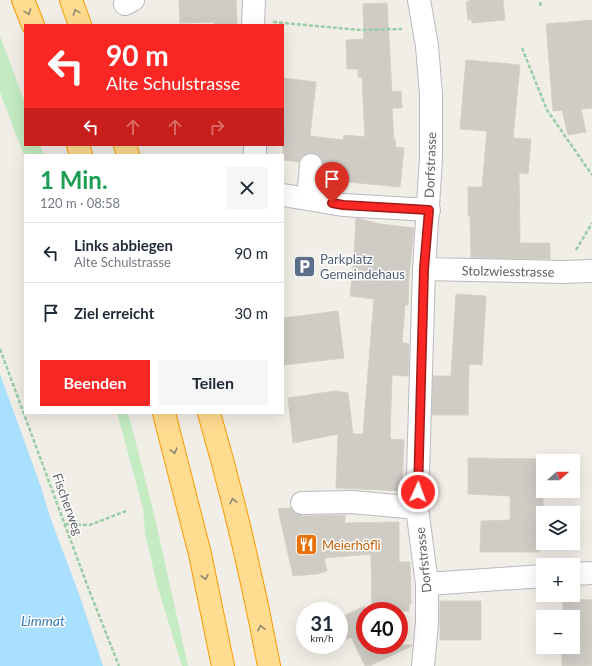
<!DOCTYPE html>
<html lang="de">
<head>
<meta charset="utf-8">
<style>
	body { margin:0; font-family:Lato,sans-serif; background:#f6f6f7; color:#1f2937; height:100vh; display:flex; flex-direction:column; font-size:15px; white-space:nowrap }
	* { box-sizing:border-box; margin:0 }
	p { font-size:13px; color:#747a83 }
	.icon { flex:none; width:22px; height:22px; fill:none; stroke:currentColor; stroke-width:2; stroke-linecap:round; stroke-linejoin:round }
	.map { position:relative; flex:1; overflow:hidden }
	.panel { position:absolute; left:24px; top:154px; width:260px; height:260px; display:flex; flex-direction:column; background:#fff; border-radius:0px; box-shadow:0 4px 16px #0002 }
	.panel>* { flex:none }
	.hud { position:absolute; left:24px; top:24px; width:260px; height:122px; border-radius:0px; box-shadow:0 4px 16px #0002; background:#fa2724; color:#fff; overflow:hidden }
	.needle { width:26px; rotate:69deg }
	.tools { position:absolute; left:536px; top:454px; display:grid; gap:8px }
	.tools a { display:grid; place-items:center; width:44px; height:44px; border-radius:0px; background:#fff; box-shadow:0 4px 16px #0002; font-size:20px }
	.speed { position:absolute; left:296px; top:602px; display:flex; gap:8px; font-size:20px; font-weight:700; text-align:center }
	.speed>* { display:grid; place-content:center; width:52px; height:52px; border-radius:50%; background:#fff; box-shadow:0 4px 16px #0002; line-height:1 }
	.speed small { font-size:10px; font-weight:400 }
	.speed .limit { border:6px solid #d22; background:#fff; color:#111 }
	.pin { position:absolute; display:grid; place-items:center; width:34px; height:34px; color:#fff; margin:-41px -17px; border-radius:50% 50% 50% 0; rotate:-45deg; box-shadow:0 0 4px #0007 }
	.pin .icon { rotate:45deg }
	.me { position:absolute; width:44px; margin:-22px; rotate:2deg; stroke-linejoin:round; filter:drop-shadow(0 0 3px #0008) }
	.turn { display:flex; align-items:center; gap:14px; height:84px; padding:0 16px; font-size:18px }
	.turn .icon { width:52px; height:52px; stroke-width:2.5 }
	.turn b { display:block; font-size:28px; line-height:34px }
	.lanes { display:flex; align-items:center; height:38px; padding:0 16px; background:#0003; justify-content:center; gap:20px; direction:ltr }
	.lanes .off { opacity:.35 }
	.round { display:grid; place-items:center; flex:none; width:42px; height:42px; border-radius:0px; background:#f6f6f7 }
	.headline { display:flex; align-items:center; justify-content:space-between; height:68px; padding:0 16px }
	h1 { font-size:24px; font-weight:700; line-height:30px; color:#1e9e55 }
	.action { display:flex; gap:8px; margin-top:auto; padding:8px 16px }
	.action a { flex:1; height:46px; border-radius:0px; background:#fa2724; color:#fff; font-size:16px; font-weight:700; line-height:46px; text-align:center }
	.action a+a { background:#f6f6f7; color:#1f2937 }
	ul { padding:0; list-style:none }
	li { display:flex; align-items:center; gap:12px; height:60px; padding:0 16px; border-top:1px solid #e0e1e3 }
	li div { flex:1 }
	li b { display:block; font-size:15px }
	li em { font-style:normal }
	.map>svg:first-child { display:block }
</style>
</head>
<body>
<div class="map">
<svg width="592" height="666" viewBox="0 0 592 666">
	<rect width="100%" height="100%" fill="#f1eee7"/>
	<!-- green -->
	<path fill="#c4ebc1" d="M0,36L25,103V145H40L44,155H25V158L0,92Z
		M117,413H127L130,420L154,514L188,666H182L157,585L145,533L143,508Z"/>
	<!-- water -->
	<path fill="#a9dfff" d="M0,374L41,487L50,517L79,594L103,666H0Z"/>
	<!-- building -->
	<path fill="#cfcbc5" stroke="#d7d0c4" d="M179,0H236L237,25H214V22L180,23Z
		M469,0H503L505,20L472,23V20H468L466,2H469Z
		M387,3L392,92L401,91L402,108H392L394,140H396L395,147L404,148L400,187L327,180L329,166L323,165L322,159L318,155L312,153L305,154L301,158L299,162L283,160V78L316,82L310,136L343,140L344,135L365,137L362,77H358V69H347L346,40L364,39L363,4Z
		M592,20V108L581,109L586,132L568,135L562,110L553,111L546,24Z
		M466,60L520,65L513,138L531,139L528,174L519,173L520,243H550V259L471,258L470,216H468V187H482L487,131L460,129Z
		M356,218L380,224L414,228L409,276L408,305H405L402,343L409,344L408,376L392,375L390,439L404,440L402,491L336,488L338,434L293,443L288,398L334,391L348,393L353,434H363L374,299L350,296L353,269Z
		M456,294L486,296L482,365L469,364L468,415H432L433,376H451Z
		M338,311L344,358L283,365V318Z
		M468,458L543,459V547H538L540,552H480L481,521L510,520V496L468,494Z
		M291,508L296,514L302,516L345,515V523L399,522V562H410L411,604H409V611H372L371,554L324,558L327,571L317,574L293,576L278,509Z
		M563,599L592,600V666H562V647H573V617H563Z
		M440,601H481V640H440Z
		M365,606V645H412V646L369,666H365L351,637L339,643V618Z"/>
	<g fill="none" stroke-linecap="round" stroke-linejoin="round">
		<defs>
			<path id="minor" d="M419,0L427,46L431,95V158L424,269L417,508L427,584V622L423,666
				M125,4L133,0
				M253,25L254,0
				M255,145V155
				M283,195L343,205L429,210
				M308,199L311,165
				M424,269L563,272L592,271
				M302,503L352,502L417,508
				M573,574L592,573
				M427,584L543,576"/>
			<path id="highway" d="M23,0L33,25
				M71,0L80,25
				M78,145L81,155
				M125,145L128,155
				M164,413L200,554L223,666
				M209,413C233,496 253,581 269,666"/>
		</defs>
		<!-- minor casing -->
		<use href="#minor" stroke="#b7babe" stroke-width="24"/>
		<!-- highway casing -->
		<use href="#highway" stroke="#f89c00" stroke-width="24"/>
		<!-- path -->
		<path stroke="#99cda5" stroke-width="2.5" stroke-dasharray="4 2" stroke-linecap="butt" d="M540,6L541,0
			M273,22L360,30L402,29
			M522,48L547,110L592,175
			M576,250L592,223
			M0,349L89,590L119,666
			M65,524L90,525L126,511"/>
		<!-- minor -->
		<use href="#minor" stroke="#fff" stroke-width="22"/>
		<!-- highway -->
		<use href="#highway" stroke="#ffdc90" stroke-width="22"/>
	</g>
	<!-- one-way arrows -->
	<defs><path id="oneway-chevron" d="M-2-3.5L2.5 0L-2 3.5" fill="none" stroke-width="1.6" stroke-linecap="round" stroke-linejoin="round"/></defs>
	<g stroke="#8e8774">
		<use href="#oneway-chevron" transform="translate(28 12) rotate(69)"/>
		<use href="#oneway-chevron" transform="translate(76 12) rotate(-111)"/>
		<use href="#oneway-chevron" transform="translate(174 451) rotate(75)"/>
		<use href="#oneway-chevron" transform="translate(233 501) rotate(-103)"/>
		<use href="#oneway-chevron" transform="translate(205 577) rotate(78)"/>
		<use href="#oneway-chevron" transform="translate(261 628) rotate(-102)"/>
	</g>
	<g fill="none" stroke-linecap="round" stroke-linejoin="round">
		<defs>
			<path id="route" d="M332,203L343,205L429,210L424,269L418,492"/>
		</defs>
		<!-- route casing -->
		<use href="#route" stroke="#a21917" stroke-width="10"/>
		<!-- route -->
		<use href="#route" stroke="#fa2724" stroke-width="7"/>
	</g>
	<!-- icons -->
	<defs>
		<symbol id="parking-square" viewBox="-11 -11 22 22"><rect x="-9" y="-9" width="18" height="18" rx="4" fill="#5c6f8a" stroke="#fff"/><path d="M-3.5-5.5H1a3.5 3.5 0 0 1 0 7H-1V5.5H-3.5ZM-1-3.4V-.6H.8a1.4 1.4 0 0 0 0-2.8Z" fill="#fff"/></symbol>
		<symbol id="restaurant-square" viewBox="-11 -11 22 22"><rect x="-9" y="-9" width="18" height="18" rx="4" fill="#e8710a" stroke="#fff"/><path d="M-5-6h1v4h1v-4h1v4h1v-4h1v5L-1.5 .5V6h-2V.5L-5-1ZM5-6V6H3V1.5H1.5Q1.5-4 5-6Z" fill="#fff"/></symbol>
	</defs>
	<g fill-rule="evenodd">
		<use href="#parking-square" x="292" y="254" width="25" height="25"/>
		<use href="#restaurant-square" x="294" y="532" width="25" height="25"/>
	</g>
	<g text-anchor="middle" stroke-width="3" stroke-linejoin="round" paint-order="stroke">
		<!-- street labels -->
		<g font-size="13" fill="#5e6368" stroke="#fff">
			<text transform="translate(430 165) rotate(-88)" y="5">Dorfstrasse</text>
			<text transform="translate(508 271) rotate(1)" y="5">Stolzwiesstrasse</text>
			<text transform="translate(68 504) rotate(70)" y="5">Fischerweg</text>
			<text transform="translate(423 560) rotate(-96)" y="5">Dorfstrasse</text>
		</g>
		<!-- service labels -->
		<g font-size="13" fill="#4e5e75" stroke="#fff" text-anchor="start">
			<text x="320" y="264">Parkplatz<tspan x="320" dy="15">Gemeindehaus</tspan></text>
		</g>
		<!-- food labels -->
		<g font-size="13" fill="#c56008" stroke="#fff" text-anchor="start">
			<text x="322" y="550">Meierhöfli</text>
		</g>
		<!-- water labels -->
		<g font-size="14" font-style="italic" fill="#377bb3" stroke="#fff">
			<text x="43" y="626">Limmat</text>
		</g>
	</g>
</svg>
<div class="tools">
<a><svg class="needle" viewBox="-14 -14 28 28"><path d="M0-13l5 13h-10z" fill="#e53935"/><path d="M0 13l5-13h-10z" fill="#747a83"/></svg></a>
<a><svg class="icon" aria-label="layers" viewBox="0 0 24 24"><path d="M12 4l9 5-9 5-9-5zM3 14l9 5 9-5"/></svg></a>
<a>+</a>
<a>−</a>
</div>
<div class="speed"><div>31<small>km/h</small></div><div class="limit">40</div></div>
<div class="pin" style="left:332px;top:203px;background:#d93025"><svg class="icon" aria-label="arrive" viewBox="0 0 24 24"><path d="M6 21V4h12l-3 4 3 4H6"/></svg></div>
<svg class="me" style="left:418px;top:492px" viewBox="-20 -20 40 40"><circle r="17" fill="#fa2724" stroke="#fff" stroke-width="3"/><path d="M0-11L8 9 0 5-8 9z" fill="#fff"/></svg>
<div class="hud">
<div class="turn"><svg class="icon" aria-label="left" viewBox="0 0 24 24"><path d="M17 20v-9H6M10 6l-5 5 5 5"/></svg><div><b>90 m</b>Alte Schulstrasse</div></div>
<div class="lanes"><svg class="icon" aria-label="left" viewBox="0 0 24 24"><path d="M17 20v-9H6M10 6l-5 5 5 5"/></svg><svg class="icon off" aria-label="ahead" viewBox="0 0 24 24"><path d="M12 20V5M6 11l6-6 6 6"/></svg><svg class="icon off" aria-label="ahead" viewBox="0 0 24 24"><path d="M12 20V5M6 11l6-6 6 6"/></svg><svg class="icon off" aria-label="right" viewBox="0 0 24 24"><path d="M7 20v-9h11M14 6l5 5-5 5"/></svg></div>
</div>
<section class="panel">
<div class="headline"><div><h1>1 Min.</h1><p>120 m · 08:58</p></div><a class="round"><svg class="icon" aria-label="close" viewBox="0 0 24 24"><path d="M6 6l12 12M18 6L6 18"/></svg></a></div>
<ul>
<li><svg class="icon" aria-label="left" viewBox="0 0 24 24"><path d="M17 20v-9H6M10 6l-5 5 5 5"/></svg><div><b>Links abbiegen</b><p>Alte Schulstrasse</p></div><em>90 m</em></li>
<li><svg class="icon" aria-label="arrive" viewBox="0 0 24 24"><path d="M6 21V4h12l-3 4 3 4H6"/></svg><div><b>Ziel erreicht</b></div><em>30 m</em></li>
</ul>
<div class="action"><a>Beenden</a><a>Teilen</a></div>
</section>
</div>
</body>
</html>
